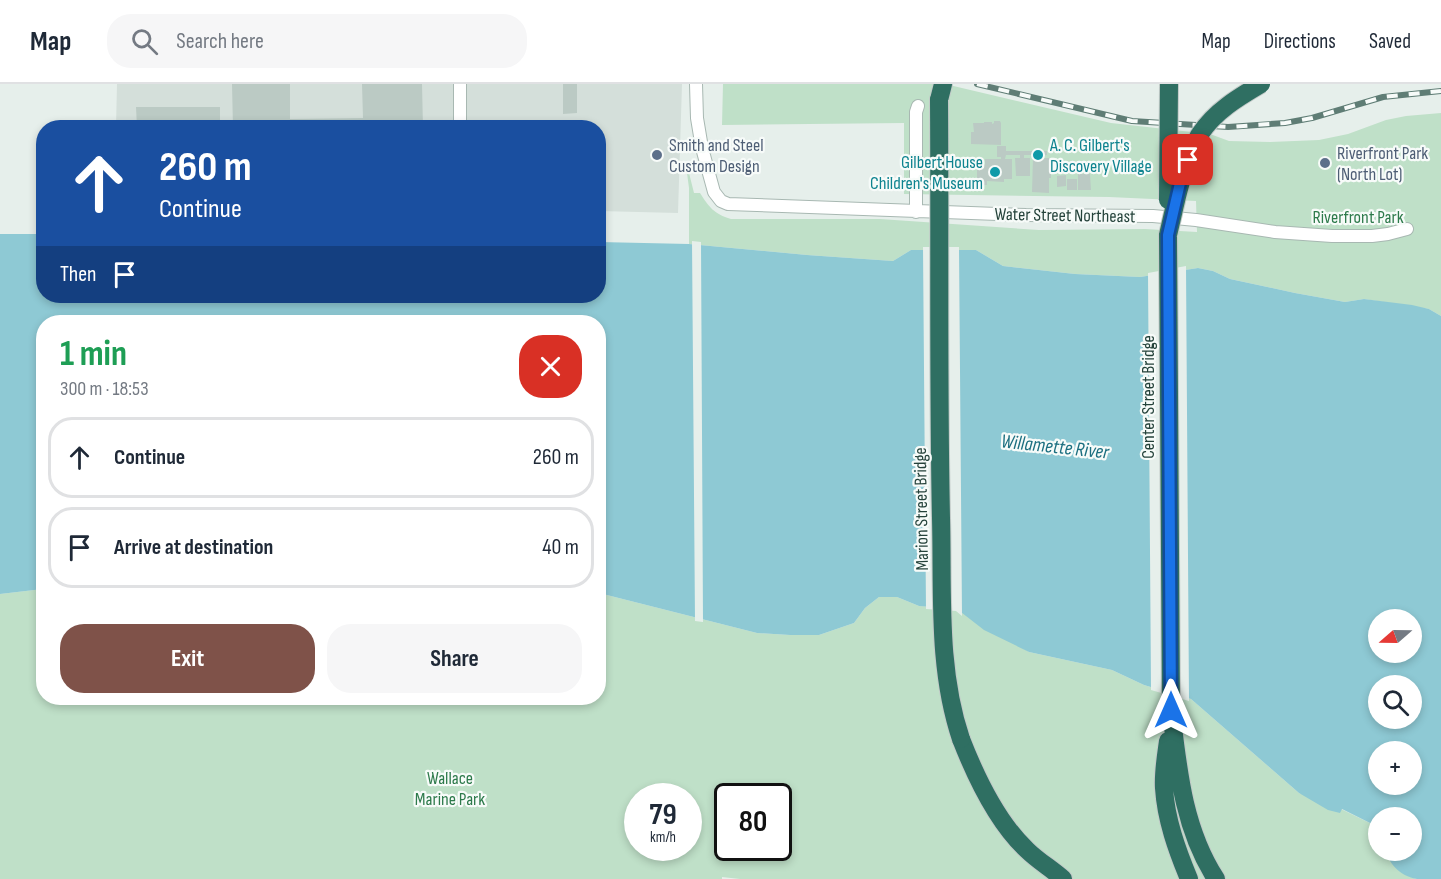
<!DOCTYPE html>
<html lang="en">
<head>
<meta charset="utf-8">
<style>
	body { margin:0; font-family:"Sofia Sans Condensed",sans-serif; background:#f6f6f7; color:#1f2937; height:100vh; display:flex; flex-direction:column; font-size:22px; white-space:nowrap }
	* { box-sizing:border-box; margin:0 }
	p { font-size:20px; color:#747a83 }
	.icon { flex:none; width:33px; height:33px; fill:none; stroke:currentColor; stroke-width:2; stroke-linecap:round; stroke-linejoin:round }
	.map { position:relative; flex:1; overflow:hidden }
	.side { position:absolute; left:36px; top:231px; width:570px; height:390px; display:flex; flex-direction:column; background:#fff; border-radius:24px; box-shadow:0 3px 9px #0003 }
	.side>* { flex:none }
	.top-card { position:absolute; left:36px; top:36px; width:570px; height:183px; border-radius:24px; box-shadow:0 3px 9px #0003; background:#1a4fa0; color:#fff; overflow:hidden }
	.needle { width:39px; rotate:250deg }
	.controls { position:absolute; left:1368px; top:525px; display:grid; gap:12px }
	.controls a { display:grid; place-items:center; width:54px; height:54px; border-radius:50%; background:#fff; box-shadow:0 3px 9px #0003; font-size:30px }
	.speed { position:absolute; left:624px; top:699px; display:flex; gap:12px; font-size:30px; font-weight:700; text-align:center }
	.speed>* { display:grid; place-content:center; width:78px; height:78px; border-radius:50%; background:#fff; box-shadow:0 3px 9px #0003; line-height:1 }
	.speed small { font-size:15px; font-weight:400 }
	.speed .limit { border:3px solid #111; border-radius:9px; background:#fff; color:#111 }
	.pin { position:absolute; display:grid; place-items:center; width:51px; height:51px; color:#fff; margin:-26px; border-radius:12px; box-shadow:0 3px 9px #0006 }
	.me { position:absolute; width:66px; margin:-33px; rotate:0deg; stroke-linejoin:round; filter:drop-shadow(0 0 4px #0008) }
	.turn { display:flex; align-items:center; gap:21px; height:126px; padding:0 24px; font-size:27px }
	.turn .icon { width:78px; height:78px; stroke-width:2.5 }
	.turn b { display:block; font-size:42px; line-height:51px }
	.then { display:flex; align-items:center; height:57px; padding:0 24px; background:#0003; gap:12px; font-size:22px }
	.round { display:grid; place-items:center; flex:none; width:63px; height:63px; border-radius:24px; background:#f6f6f7 }
	.head { display:flex; align-items:center; justify-content:space-between; height:102px; padding:0 24px }
	h1 { font-size:36px; font-weight:700; line-height:45px; color:#1e9e55 }
	.button { display:flex; gap:12px; margin-top:auto; padding:12px 24px }
	.button a { flex:1; height:69px; border-radius:24px; background:#7f5249; color:#fff; font-size:24px; font-weight:700; line-height:69px; text-align:center }
	.button a+a { background:#f6f6f7; color:#1f2937 }
	ul { padding:0; list-style:none }
	li { display:flex; align-items:center; gap:18px; height:81px; margin:0 12px 9px; padding:0 12px; border:3px solid #e0e1e3; border-radius:24px }
	li div { flex:1 }
	li b { display:block; font-size:22px }
	li em { font-style:normal }
	header { display:flex; align-items:center; gap:36px; box-sizing:border-box; height:84px; padding:0 30px; background:#fff; border-bottom:2px solid #e0e1e3 }
	header strong { font-size:28px }
	nav { display:flex; gap:33px; margin-inline-start:auto; font-size:21px }
	.search { width:420px; height:54px; background:#f6f6f7; display:flex; align-items:center; gap:15px; box-sizing:border-box; padding:0 21px; border-radius:24px; color:#747a83; font-size:22px }
	.map>svg:first-child { display:block }
</style>
</head>
<body>
<header>
<strong>Map</strong>
<div class="search"><svg class="icon" aria-label="search" viewBox="0 0 24 24"><circle cx="10" cy="10" r="6"/><path d="M15 15l6 6"/></svg>Search here</div>
<nav><a>Map</a><a>Directions</a><a>Saved</a></nav>
</header>
<div class="map">
<svg width="1441" height="795" viewBox="0 0 1441 795">
	<rect width="100%" height="100%" fill="#e6efeb"/>
	<!-- built -->
	<path fill="#d4dfda" d="M117,0H682L678,129L599,127L598,44L116,43Z"/>
	<!-- green -->
	<path fill="#bfe0c8" fill-rule="evenodd" d="M723,0H945L1111,39L1210,50L1229,57L1270,58L1319,56L1348,50L1386,36L1406,32L1441,29V232L1429,225L1364,215L1345,218L1295,209L1230,195L1213,187L1198,184L1140,193L1075,190L1003,182L976,166H911L893,177L807,171L689,160V104L687,89H689L694,109H700C709,123 714,130 731,135H880L1039,146L1145,145L1197,148L1196,117L1109,113L904,110V39L722,41Z
		M43,505L44,614H598L599,509L757,549L790,551H819L854,539L865,524L879,513H897L919,522L957,524L1029,568L1112,586L1144,601L1191,615L1299,709L1341,725L1378,743V766L1387,767V770L1406,791L1416,795H740L722,793V795H0V510ZM638,712H688V764H638ZM728,712H778V764H728Z"/>
	<!-- water -->
	<path fill="#8ec9d4" fill-rule="evenodd" d="M0,150H43L44,212H598L599,158L689,160L807,171L893,177L911,166H976L1003,182L1075,190L1140,193L1198,184L1213,187L1230,195L1295,209L1345,218L1364,215L1412,221L1429,225L1441,232V795C1433,795 1424,795 1417,795C1403,793 1388,781 1387,767L1412,766V734H1378V743L1342,725L1340,729L1328,726L1299,709L1191,615L1144,601L1112,586L1029,568L984,546L957,525L919,522L897,513H879L865,524L854,539L819,551H790L757,549L599,509L598,238H44L43,505L0,510ZM1378,536H1412V568H1378ZM1378,602H1412V634H1378ZM1378,668H1412V700H1378Z"/>
	<!-- pier -->
	<path fill="#e6efeb" d="M692,157L701,158L703,538L695,537Z
		M923,163H959L962,532L956,527L926,525Z
		M1186,182L1189,617L1151,606L1148,189Z"/>
	<!-- building -->
	<path fill="#bbcac4" d="M232,0H290V35L363,34L362,0H422L423,44H233Z
		M563,0H577V29L563,30Z
		M136,23H220V44H137Z
		M994,37H1000L1001,39V61L971,60V48H974L973,39H984V38H992V40L994,39Z
		M997,62H1006V67H1047V71L1040,72V74H1053V85H1051V94H1049V109L1032,108L1033,74H1036V71H1024V74H1030V92H1016L1015,74H1020V71H1006L1005,75H1012V95H1004V98L987,97V101H980L977,96V81H985V75H1001V73H997Z
		M1078,90H1090L1091,106H1078Z
		M1066,91V102L1057,103V92Z
		M1067,95H1077V106H1067Z"/>
	<g fill="none" stroke-linecap="round" stroke-linejoin="round">
		<defs>
			<path id="street" d="M460,0V44
				M696,0L697,34L702,64L714,108L721,117L728,120L1026,131L1153,132L1196,136L1275,148L1332,152H1372L1388,150L1407,145
				M916,128V28L918,22"/>
			<path id="highway" d="M939,16L943,0
				M1168,151L1171,626C1178,685 1183,744 1216,795
				M961,655C975,691 998,739 1027,766C1038,777 1052,785 1063,795
				M1168,657C1166,672 1163,688 1164,704C1166,736 1177,766 1189,795"/>
		</defs>
		<!-- street casing -->
		<use href="#street" stroke="#a8b8b2" stroke-width="14"/>
		<!-- highway casing -->
		<use href="#highway" stroke="#c2cac8" stroke-width="20"/>
		<!-- street -->
		<use href="#street" stroke="#fff" stroke-width="12"/>
		<!-- highway -->
		<use href="#highway" stroke="#2f6f62" stroke-width="18"/>
		<defs>
			<path id="rail" d="M977,0L1132,37L1228,43L1285,39L1312,34L1383,13L1441,7"/>
		</defs>
		<!-- rail casing -->
		<use href="#rail" stroke="#5f7d75" stroke-width="6"/>
		<!-- rail -->
		<use href="#rail" stroke="#f7fbf9" stroke-width="4" stroke-dasharray="11" stroke-linecap="butt"/>
		<defs>
			<path id="highway-bridge" d="M939,16C940,155 938,295 941,434C943,507 937,584 961,655
				M1168,116L1169,0
				M1168,151C1175,122 1180,93 1193,66C1195,61 1197,54 1200,50C1215,27 1239,13 1261,0"/>
		</defs>
		<!-- highway-bridge casing -->
		<use href="#highway-bridge" stroke="#c2cac8" stroke-width="20" stroke-linecap="butt"/>
		<!-- highway-bridge -->
		<use href="#highway-bridge" stroke="#2f6f62" stroke-width="18"/>
	</g>
	<g fill="none" stroke-linecap="round" stroke-linejoin="round">
		<defs>
			<path id="route" d="M1171,626L1168,151L1180,99L1188,76"/>
		</defs>
		<!-- route casing -->
		<use href="#route" stroke="#114b97" stroke-width="15"/>
		<!-- route -->
		<use href="#route" stroke="#1a73e8" stroke-width="10"/>
	</g>
	<!-- markers -->
	<g fill="#5c6f8a" stroke="#f7fbf9" stroke-width="2">
		<circle cx="657" cy="71" r="6"/>
		<circle cx="1325" cy="79" r="6"/>
	</g>
	<g fill="#0f9aa8" stroke="#f7fbf9" stroke-width="2">
		<circle cx="1038" cy="71" r="6"/>
		<circle cx="995" cy="88" r="6"/>
	</g>
	<g text-anchor="middle" stroke-width="4.5" stroke-linejoin="round" paint-order="stroke">
		<!-- service labels -->
		<g font-size="18" fill="#4e5e75" stroke="#f7fbf9" text-anchor="start">
			<text x="669" y="67">Smith and Steel<tspan x="669" dy="21">Custom Design</tspan></text>
			<text x="1337" y="75">Riverfront Park<tspan x="1337" dy="21">(North Lot)</tspan></text>
		</g>
		<!-- culture labels -->
		<g font-size="18" fill="#0d838f" stroke="#f7fbf9" text-anchor="start">
			<text x="1050" y="67">A. C. Gilbert's<tspan x="1050" dy="21">Discovery Village</tspan></text>
			<text x="983" y="84" text-anchor="end">Gilbert House<tspan x="983" dy="21">Children's Museum</tspan></text>
		</g>
		<!-- street labels -->
		<g font-size="18" fill="#24423a" stroke="#f7fbf9">
			<text transform="translate(1065 131) rotate(1)" y="6">Water Street Northeast</text>
			<text transform="translate(1148 313) rotate(-90)" y="6">Center Street Bridge</text>
			<text transform="translate(921 425) rotate(-91)" y="6">Marion Street Bridge</text>
		</g>
		<!-- park labels -->
		<g font-size="18" fill="#2d7a4b" stroke="#f7fbf9">
			<text x="1358" y="139">Riverfront Park</text>
			<text x="450" y="700">Wallace<tspan x="450" dy="21">Marine Park</tspan></text>
		</g>
		<!-- water labels -->
		<g font-size="20" font-style="italic" fill="#1c6f80" stroke="#f7fbf9">
			<text transform="translate(1055 362) rotate(6)" y="7">Willamette River</text>
		</g>
	</g>
</svg>
<div class="controls">
<a><svg class="needle" viewBox="-14 -14 28 28"><path d="M0-13l5 13h-10z" fill="#e53935"/><path d="M0 13l5-13h-10z" fill="#747a83"/></svg></a>
<a><svg class="icon" aria-label="search" viewBox="0 0 24 24"><circle cx="10" cy="10" r="6"/><path d="M15 15l6 6"/></svg></a>
<a>+</a>
<a>−</a>
</div>
<div class="speed"><div>79<small>km/h</small></div><div class="limit">80</div></div>
<div class="pin" style="left:1188px;top:76px;background:#d93025"><svg class="icon" aria-label="arrive" viewBox="0 0 24 24"><path d="M6 21V4h12l-3 4 3 4H6"/></svg></div>
<svg class="me" style="left:1171px;top:626px" viewBox="-20 -20 40 40"><path d="M0-17L14 15 0 8-14 15z" fill="#1a73e8" stroke="#fff" stroke-width="4"/></svg>
<div class="top-card">
<div class="turn"><svg class="icon" aria-label="ahead" viewBox="0 0 24 24"><path d="M12 20V5M6 11l6-6 6 6"/></svg><div><b>260 m</b>Continue</div></div>
<div class="then">Then<svg class="icon" aria-label="arrive" viewBox="0 0 24 24"><path d="M6 21V4h12l-3 4 3 4H6"/></svg></div>
</div>
<section class="side">
<div class="head"><div><h1>1 min</h1><p>300 m · 18:53</p></div><a class="round" style="background:#d93025;color:#fff"><svg class="icon" aria-label="close" viewBox="0 0 24 24"><path d="M6 6l12 12M18 6L6 18"/></svg></a></div>
<ul>
<li><svg class="icon" aria-label="ahead" viewBox="0 0 24 24"><path d="M12 20V5M6 11l6-6 6 6"/></svg><div><b>Continue</b></div><em>260 m</em></li>
<li><svg class="icon" aria-label="arrive" viewBox="0 0 24 24"><path d="M6 21V4h12l-3 4 3 4H6"/></svg><div><b>Arrive at destination</b></div><em>40 m</em></li>
</ul>
<div class="button"><a>Exit</a><a>Share</a></div>
</section>
</div>
</body>
</html>
